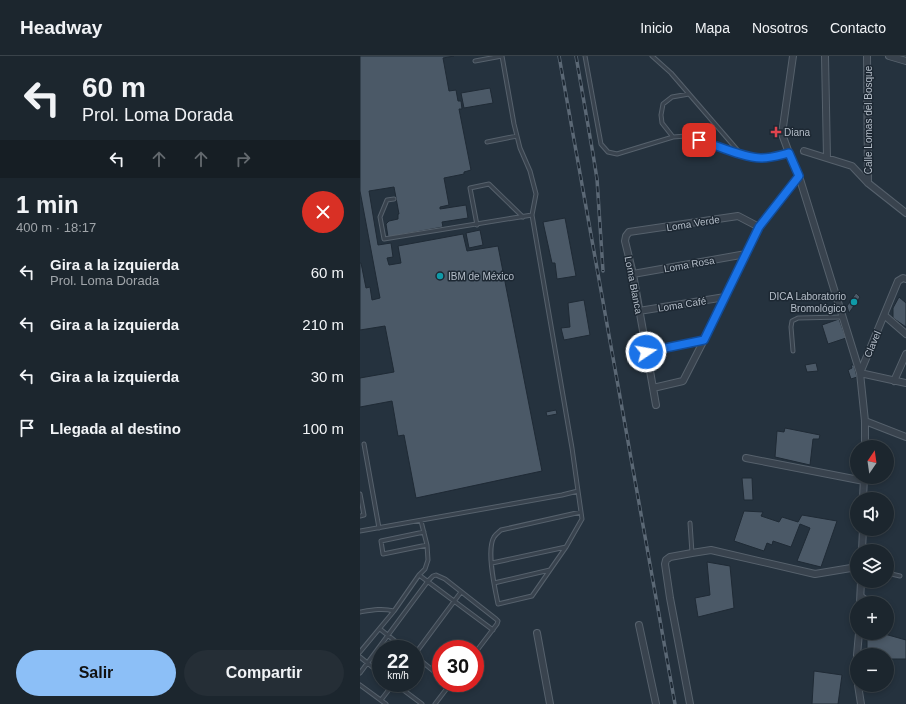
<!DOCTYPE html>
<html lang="es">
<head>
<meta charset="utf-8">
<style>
	body { margin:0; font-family:Helvetica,sans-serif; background:#252e36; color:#f1f3f6; height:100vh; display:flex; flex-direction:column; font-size:15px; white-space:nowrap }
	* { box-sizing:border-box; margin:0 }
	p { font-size:13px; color:#a0a5aa }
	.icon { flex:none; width:22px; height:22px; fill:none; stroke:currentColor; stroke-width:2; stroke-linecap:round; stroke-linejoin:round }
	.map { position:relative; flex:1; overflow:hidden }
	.sheet { display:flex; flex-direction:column; background:#1c262e; width:360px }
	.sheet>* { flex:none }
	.guide { background:#1c262e; color:#f1f3f6; overflow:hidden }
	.needle { width:26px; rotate:13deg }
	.controls { position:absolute; left:490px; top:384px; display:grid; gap:8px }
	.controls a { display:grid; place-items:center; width:44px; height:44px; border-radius:50%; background:#1c262e; box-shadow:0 2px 6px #0003,0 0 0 1px #3a434a; font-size:20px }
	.speed { position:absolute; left:12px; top:584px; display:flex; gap:8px; font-size:20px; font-weight:700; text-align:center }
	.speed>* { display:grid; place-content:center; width:52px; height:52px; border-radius:50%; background:#1c262e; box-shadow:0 2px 6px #0003,0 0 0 1px #3a434a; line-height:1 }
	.speed small { font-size:10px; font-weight:400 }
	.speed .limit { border:6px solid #d22; background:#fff; color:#111 }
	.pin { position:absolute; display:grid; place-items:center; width:34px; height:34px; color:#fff; margin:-17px; border-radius:8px; box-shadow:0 2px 6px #0006 }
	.me { position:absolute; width:44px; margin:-22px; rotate:78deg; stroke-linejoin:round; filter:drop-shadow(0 0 3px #0008) }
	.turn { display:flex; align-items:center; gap:14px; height:84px; padding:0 16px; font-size:18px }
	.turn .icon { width:52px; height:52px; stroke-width:2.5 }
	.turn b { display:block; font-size:28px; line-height:34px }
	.lanes { display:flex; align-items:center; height:38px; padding:0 16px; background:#0003; justify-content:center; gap:20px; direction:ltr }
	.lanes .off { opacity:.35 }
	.round { display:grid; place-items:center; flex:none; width:42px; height:42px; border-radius:21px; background:#252e36 }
	.summary { display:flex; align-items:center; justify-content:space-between; height:68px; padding:0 16px }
	h1 { font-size:24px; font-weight:700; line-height:30px }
	.cta { display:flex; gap:8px; margin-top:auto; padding:8px 16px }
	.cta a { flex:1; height:46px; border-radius:24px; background:#8cbff7; color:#111; font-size:16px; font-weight:700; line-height:46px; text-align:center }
	.cta a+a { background:#252e36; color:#f1f3f6 }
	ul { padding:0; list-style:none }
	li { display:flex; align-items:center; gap:12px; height:52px; padding:0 16px }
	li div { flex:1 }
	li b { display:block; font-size:15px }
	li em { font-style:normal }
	header { display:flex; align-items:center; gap:24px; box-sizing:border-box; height:56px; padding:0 20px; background:#1c262e; border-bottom:1px solid #3a434a }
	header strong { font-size:19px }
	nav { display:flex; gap:22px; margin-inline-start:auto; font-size:14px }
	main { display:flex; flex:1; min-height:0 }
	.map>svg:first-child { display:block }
</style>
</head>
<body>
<header>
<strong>Headway</strong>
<nav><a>Inicio</a><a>Mapa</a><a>Nosotros</a><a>Contacto</a></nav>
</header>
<main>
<section class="sheet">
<div class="guide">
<div class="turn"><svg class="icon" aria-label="left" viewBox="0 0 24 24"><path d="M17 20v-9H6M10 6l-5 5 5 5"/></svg><div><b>60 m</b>Prol. Loma Dorada</div></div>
<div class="lanes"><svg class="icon" aria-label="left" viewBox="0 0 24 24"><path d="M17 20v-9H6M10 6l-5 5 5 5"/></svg><svg class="icon off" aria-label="ahead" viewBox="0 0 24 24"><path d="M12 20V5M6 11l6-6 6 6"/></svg><svg class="icon off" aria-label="ahead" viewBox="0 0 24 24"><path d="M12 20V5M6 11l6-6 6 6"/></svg><svg class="icon off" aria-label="right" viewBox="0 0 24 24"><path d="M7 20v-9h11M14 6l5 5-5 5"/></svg></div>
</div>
<div class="summary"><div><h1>1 min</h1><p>400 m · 18:17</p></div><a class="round" style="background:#d93025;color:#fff"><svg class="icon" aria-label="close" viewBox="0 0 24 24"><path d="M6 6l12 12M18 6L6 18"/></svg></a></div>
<ul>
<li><svg class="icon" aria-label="left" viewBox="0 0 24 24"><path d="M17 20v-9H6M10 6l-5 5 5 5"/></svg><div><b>Gira a la izquierda</b><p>Prol. Loma Dorada</p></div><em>60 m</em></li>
<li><svg class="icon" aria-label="left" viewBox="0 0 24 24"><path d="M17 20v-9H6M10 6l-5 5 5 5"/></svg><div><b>Gira a la izquierda</b></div><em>210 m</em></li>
<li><svg class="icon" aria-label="left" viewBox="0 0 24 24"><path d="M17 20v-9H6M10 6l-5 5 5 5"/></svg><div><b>Gira a la izquierda</b></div><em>30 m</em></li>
<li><svg class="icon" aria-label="arrive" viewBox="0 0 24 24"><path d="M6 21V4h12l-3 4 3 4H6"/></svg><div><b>Llegada al destino</b></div><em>100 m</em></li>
</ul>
<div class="cta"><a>Salir</a><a>Compartir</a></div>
</section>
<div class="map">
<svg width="546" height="648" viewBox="0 0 546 648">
	<rect width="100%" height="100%" fill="#25323e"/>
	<!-- building -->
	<path fill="#4b5967" stroke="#1f2a35" d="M0,0H94L83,2L89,35L96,34L98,45H101L102,53H99L111,114L104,116V118L84,122L89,149L80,151V153L106,149L108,162L82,166L83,171L28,181L26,168L29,165L38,163V158H39L34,131L9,135L18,189L31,187L33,201L27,202L29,209L41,207L38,190L103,178L107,195L138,190L182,415L56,442L44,379L38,380L32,345L0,351V322L34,316L25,270L0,274V207H1L6,232L10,231L12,244L20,242L0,135Z
		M130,32L133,47L104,52L101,37Z
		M205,162L216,220L197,223L195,207H192L183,166Z
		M120,174L123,189L109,192L106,177Z
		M496,237L500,241L489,257L487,250Z
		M539,241L546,247V271L533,262V252Z
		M224,244L230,279L204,284L201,272L210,271L208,247Z
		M479,263L486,282L468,288L462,269Z
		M456,307L458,315L447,316L445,309Z
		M491,309H494L497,321L491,323L488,314L492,312Z
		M196,354L197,358L187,360L186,356Z
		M425,372L460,379L459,383H453L450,409L415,401L417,375L424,376Z
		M382,422H392L393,444H384Z
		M384,455L403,456L401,460L419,466L422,461L438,466L442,459L477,465L461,511L437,505L450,472L440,468L431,491L413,485L412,489L407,487L404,495L374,485Z
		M347,506L370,510L374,552L338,561L335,542L350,539Z
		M507,577H521L546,584V603H527V599H507Z
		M454,615L482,619L478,648H452Z"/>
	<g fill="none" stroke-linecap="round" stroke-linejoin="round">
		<defs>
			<path id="service" d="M225,0L241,88L248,96L257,98L313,81L326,80L381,98L399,102L412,101L429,97
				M292,0L311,17L380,97
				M115,5L142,0
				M313,81L302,67L301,59L303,48L312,41L329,38
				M127,86L157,80
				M34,143L27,144L20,161L24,183L172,159
				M117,169L110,132L129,128L163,161
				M433,295L431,271L432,265L438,262L482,261
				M4,388L19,472
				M218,435L222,463L206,491L172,540L138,548C135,533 126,494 134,481C136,478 139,476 141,474L221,456
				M0,438L4,459L0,460
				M330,467L332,497
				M0,475L202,439L218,435L212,392L172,159L176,138L170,115L160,92L154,68L142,0
				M64,476L21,485L23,498L67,489
				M132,507L206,491
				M527,517L540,520
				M59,519L133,574
				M134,527L190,514
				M501,539L510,545L512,547
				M0,556C12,554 22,552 34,555
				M527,561H528
				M20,573L45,593
				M0,596L34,555L59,519L65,513L68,504L67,489L61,465
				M55,598L101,536
				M55,600L81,621
				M0,601L21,618
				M0,617L68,525L73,520L76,519L85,523L136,563L138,565L137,568L115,597
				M34,627L62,648
				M0,629L26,648
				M21,644L34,627
				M75,648L91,627"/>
			<path id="minor" d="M433,0L422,78L429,97L439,120L500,317L505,365V391
				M465,0L467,102
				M507,0L508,127
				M529,0L546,5
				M444,95L492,110L508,127L546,157
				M273,218L386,198
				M546,223L543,222L538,225L500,317L546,327
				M279,255L365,241
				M524,259L546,278
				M286,296L344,284
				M534,325L546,298
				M293,332L323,325L344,284L399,171L439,120
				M296,349L273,218L265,185L266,180L269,176L378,160L399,171
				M505,365L546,381
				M386,402L504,425
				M503,443L504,421
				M502,495L503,473
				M500,547L501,525
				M279,569L296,648
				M177,577L190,648
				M497,599L499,577
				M497,601L496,613L497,619
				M498,629L501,648
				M330,648L310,542L305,508L306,504L310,501L332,497L351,494L455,518L497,511"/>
		</defs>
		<!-- service casing -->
		<use href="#service" stroke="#56616c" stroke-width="5"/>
		<!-- minor casing -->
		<use href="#minor" stroke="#56616c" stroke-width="8"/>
		<!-- service -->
		<use href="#service" stroke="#39434e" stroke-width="3"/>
		<!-- minor -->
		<use href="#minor" stroke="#39434e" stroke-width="6"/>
		<defs>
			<path id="rail" d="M199,0L315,648
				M216,0L233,98L237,123L243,215"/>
		</defs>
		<!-- rail casing -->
		<use href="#rail" stroke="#5b6875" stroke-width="3.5"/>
		<!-- rail -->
		<use href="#rail" stroke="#1d2833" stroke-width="2" stroke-dasharray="6" stroke-linecap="butt"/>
	</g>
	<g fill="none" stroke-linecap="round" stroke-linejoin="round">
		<defs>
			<path id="route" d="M286,296L344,284L399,171L439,120L429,97C420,99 411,102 401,102C384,102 356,89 339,84"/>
		</defs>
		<!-- route casing -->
		<use href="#route" stroke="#114b97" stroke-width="10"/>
		<!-- route -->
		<use href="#route" stroke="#1a73e8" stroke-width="7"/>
	</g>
	<!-- markers -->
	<path fill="#e0444e" stroke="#1d2833" stroke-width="1.5" d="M414 70h4v4h4v4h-4v4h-4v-4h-4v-4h4z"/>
	<g fill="#0f9aa8" stroke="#1d2833" stroke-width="1.5">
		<circle cx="80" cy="220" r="4"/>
		<circle cx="494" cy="246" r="4"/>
	</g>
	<g text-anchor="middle" stroke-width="3" stroke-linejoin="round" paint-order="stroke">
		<!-- street labels -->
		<g font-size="10" fill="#b5bec9" stroke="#1d2833">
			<text transform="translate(508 64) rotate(-90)" y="4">Calle Lomas del Bosque</text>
			<text transform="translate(333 167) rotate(-9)" y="4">Loma Verde</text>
			<text transform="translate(329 208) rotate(-10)" y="4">Loma Rosa</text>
			<text transform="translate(274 229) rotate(79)" y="4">Loma Blanca</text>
			<text transform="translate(322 248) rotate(-9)" y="4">Loma Café</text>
			<text transform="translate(512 288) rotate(-67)" y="4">Clavel</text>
		</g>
		<!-- poi labels -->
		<g font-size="10" fill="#b5bec9" stroke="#1d2833" text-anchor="start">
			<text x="424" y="80">Diana</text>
			<text x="88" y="224">IBM de México</text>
			<text x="486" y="244" text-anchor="end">DICA Laboratorio<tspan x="486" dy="12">Bromológico</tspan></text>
		</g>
	</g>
</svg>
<div class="controls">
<a><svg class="needle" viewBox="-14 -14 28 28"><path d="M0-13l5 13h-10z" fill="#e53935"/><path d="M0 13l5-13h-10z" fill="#a0a5aa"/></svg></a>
<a><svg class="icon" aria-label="sound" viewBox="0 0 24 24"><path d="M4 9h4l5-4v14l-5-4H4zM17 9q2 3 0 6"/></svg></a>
<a><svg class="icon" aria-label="layers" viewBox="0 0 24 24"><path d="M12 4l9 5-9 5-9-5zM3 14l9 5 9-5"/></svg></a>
<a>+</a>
<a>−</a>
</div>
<div class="speed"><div>22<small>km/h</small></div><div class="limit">30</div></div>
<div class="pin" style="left:339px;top:84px;background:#d93025"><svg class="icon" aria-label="arrive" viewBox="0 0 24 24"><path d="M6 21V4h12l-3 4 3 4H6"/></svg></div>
<svg class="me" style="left:286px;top:296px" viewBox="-20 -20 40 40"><circle r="17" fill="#1a73e8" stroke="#fff" stroke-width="3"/><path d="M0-11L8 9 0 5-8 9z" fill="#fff"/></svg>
</div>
</main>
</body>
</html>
